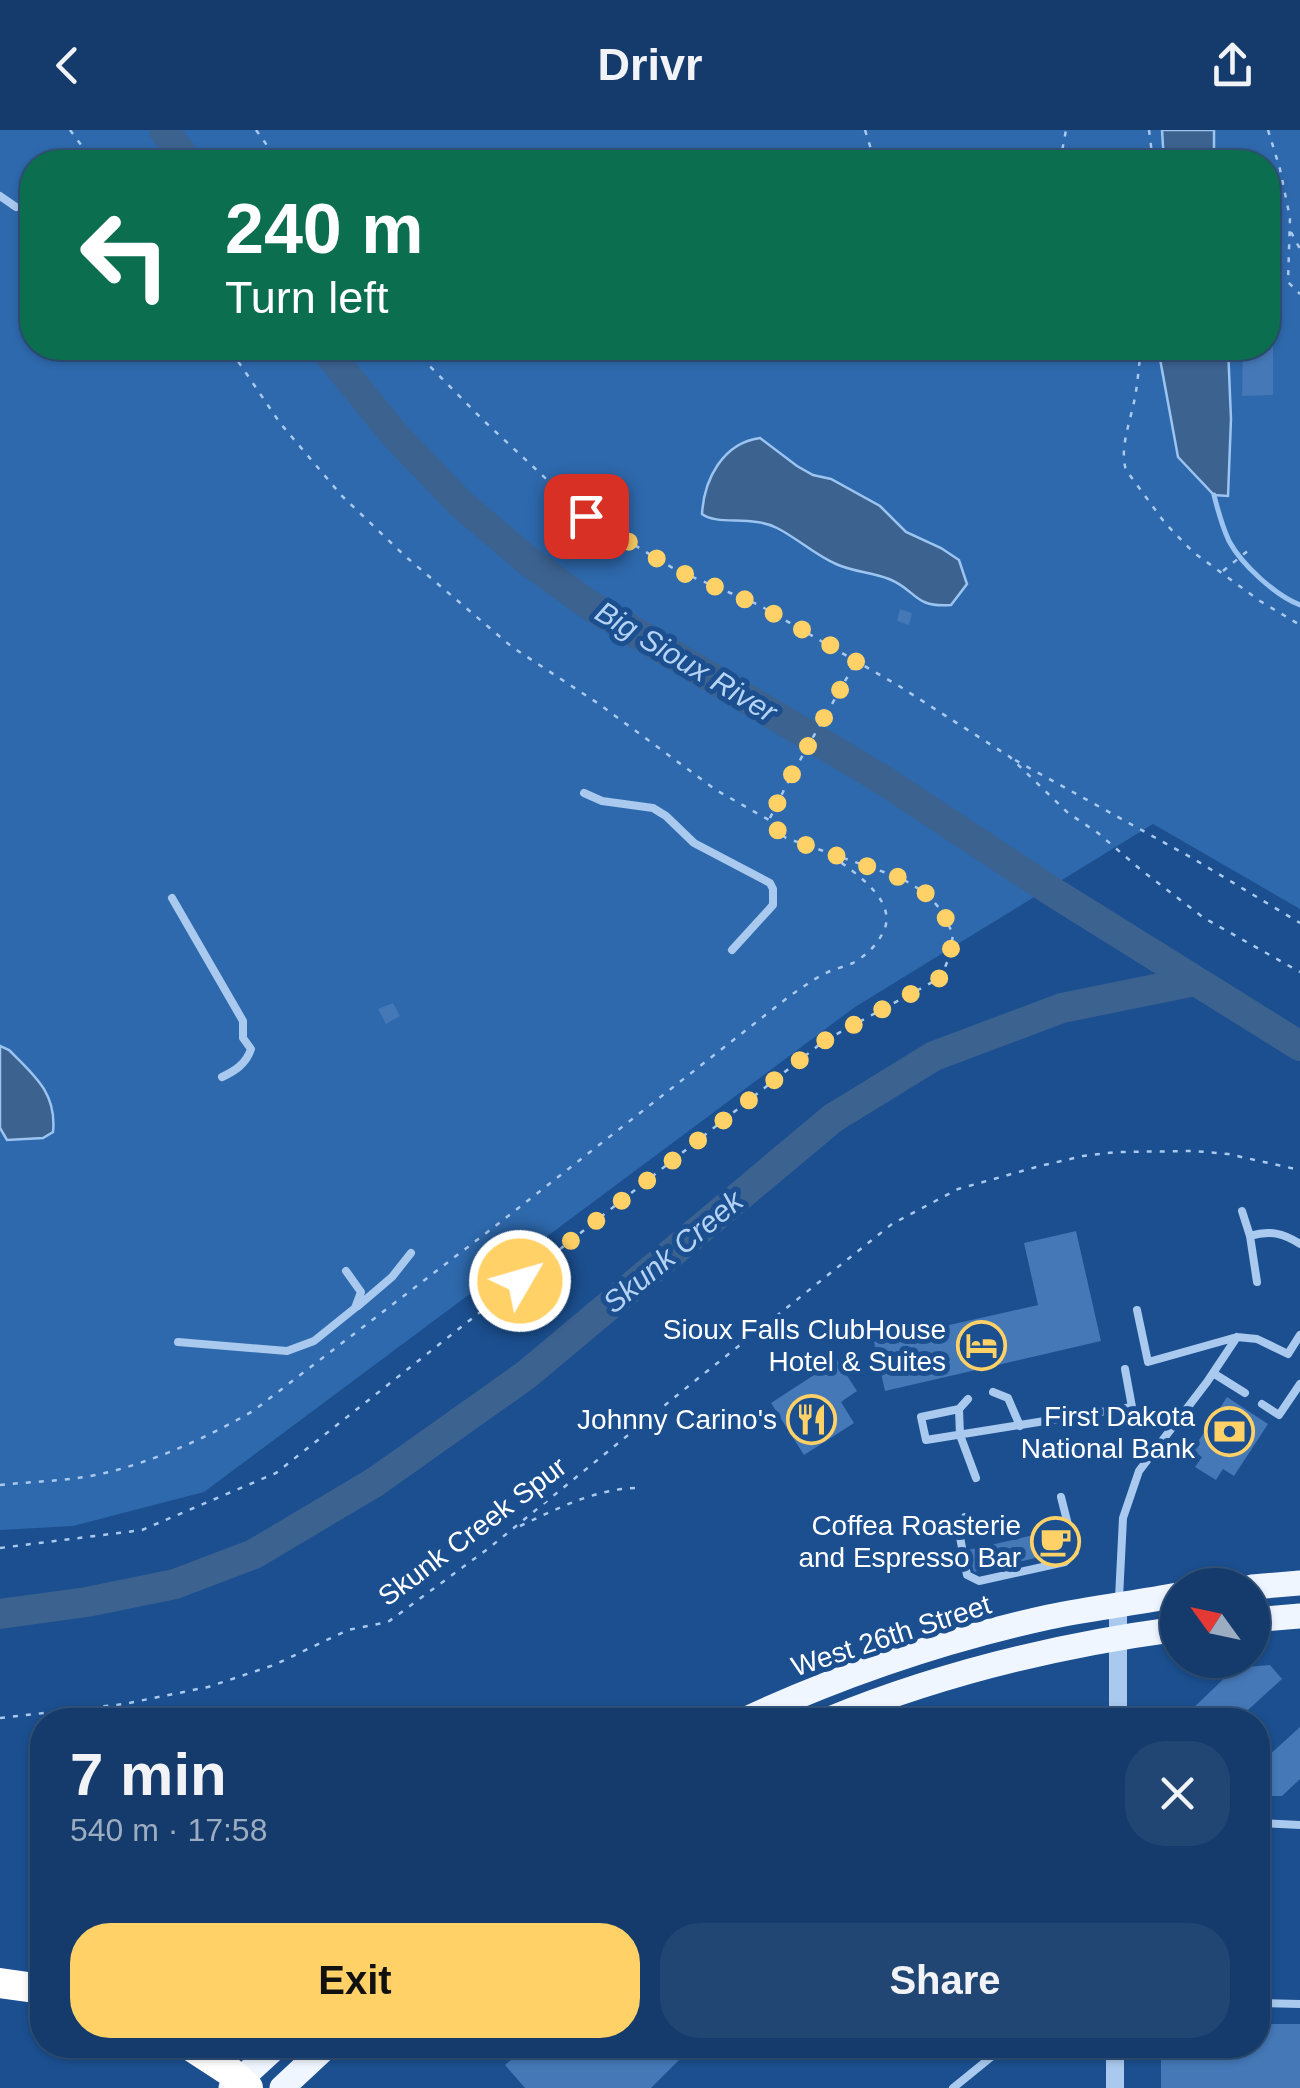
<!DOCTYPE html>
<html lang="en">
<head>
<meta charset="utf-8">
<style>
	body { margin:0; font-family:Arial,sans-serif; background:#214673; color:#f1f3f6; height:100vh; display:flex; flex-direction:column; font-size:38px; white-space:nowrap }
	* { box-sizing:border-box; margin:0 }
	p { font-size:32px; color:#9dadc1 }
	.icon { flex:none; width:55px; height:55px; fill:none; stroke:currentColor; stroke-width:2; stroke-linecap:round; stroke-linejoin:round }
	.map { position:relative; flex:1; overflow:hidden }
	.side { position:absolute; left:30px; top:1578px; width:1240px; height:350px; display:flex; flex-direction:column; background:#143b6b; border-radius:40px; box-shadow:0 2px 8px #0004,0 0 0 2px #33557e }
	.side>* { flex:none }
	.top-card { position:absolute; left:20px; top:20px; width:1260px; height:210px; border-radius:40px; box-shadow:0 2px 8px #0004,0 0 0 2px #33557e; background:#0b6e4f; color:#fff; overflow:hidden }
	.needle { width:65px; rotate:303deg }
	.controls { position:absolute; left:1160px; top:1438px; display:grid; gap:20px }
	.controls a { display:grid; place-items:center; width:110px; height:110px; border-radius:50%; background:#143b6b; box-shadow:0 2px 8px #0004,0 0 0 2px #33557e; font-size:50px }
	.pin { position:absolute; display:grid; place-items:center; width:85px; height:85px; color:#fff; margin:-42px; border-radius:20px; box-shadow:0 5px 15px #0006 }
	.me { position:absolute; width:110px; margin:-55px; rotate:52deg; stroke-linejoin:round; filter:drop-shadow(0 0 8px #0008) }
	.turn { display:flex; align-items:center; gap:35px; height:210px; padding:0 40px; font-size:45px }
	.turn .icon { width:130px; height:130px; stroke-width:2.5 }
	.turn b { display:block; font-size:70px; line-height:85px }
	.round { display:grid; place-items:center; flex:none; width:105px; height:105px; border-radius:40px; background:#214673 }
	.summary { display:flex; align-items:center; justify-content:space-between; height:170px; padding:0 40px }
	h1 { font-size:60px; font-weight:800; line-height:75px }
	.button { display:flex; gap:20px; margin-top:auto; padding:20px 40px }
	.button a { flex:1; height:115px; border-radius:40px; background:#ffd166; color:#111; font-size:40px; font-weight:800; line-height:115px; text-align:center }
	.button a+a { background:#214673; color:#f1f3f6 }
	header { display:flex; justify-content:space-between; align-items:center; height:130px; padding:0 40px; background:#143b6b; font-size:45px; font-weight:800 }
	.map>svg:first-child { display:block }
</style>
</head>
<body>
<header><svg class="icon" aria-label="back" viewBox="0 0 24 24"><path d="M15 5l-7 7 7 7"/></svg>Drivr<svg class="icon" aria-label="share" viewBox="0 0 24 24"><path d="M12 15V3M7 8l5-5 5 5M5 13v7h14v-7"/></svg></header>
<div class="map">
<svg width="1300" height="1958" viewBox="0 0 1300 1958">
	<rect width="100%" height="100%" fill="#1b4f8f"/>
	<!-- green -->
	<path fill="#2e69ad" fill-rule="evenodd" d="M0,0H1300V779L1153,694L855,877L204,1362L73,1396L0,1400ZM32,32H1268V218H32Z"/>
	<!-- water -->
	<path fill="#3c6290" stroke="#9cc4f0" stroke-width="2.5" d="M1162,0H1214V32H1164Z
		M1158,218H1228L1231,289L1228,366L1214,365L1178,327Z
		M760,308L797,336L813,345L831,349L880,376L906,402L941,418L959,430L967,454L951,475C913,478 917,460 889,449C872,442 853,442 836,434C815,425 797,408 777,398C752,385 718,396 702,384C704,349 723,313 760,308Z
		M0,916L9,920C34,945 57,963 53,1002L43,1008L7,1010L0,998Z"/>
	<g fill="none" stroke-linecap="round" stroke-linejoin="round">
		<!-- stream -->
		<path stroke="#9cc4f0" stroke-width="5" d="M1214,365C1218,381 1222,396 1229,411C1242,435 1275,465 1300,475"/>
		<!-- river -->
		<path stroke="#3c6290" stroke-width="30" d="M164,0L188,32
			M324,218L394,304L460,373L528,431L591,476L880,648L1053,762L1300,916
			M0,1484L87,1472L175,1454L254,1424L375,1352L526,1245L833,988L934,926L1062,878L1195,851"/>
	</g>
	<!-- building -->
	<path fill="#4478b7" d="M1268,216H1273V265L1242,266L1243,218Z
		M900,479L912,483L909,495L897,491Z
		M393,873L400,886L386,894L378,879Z
		M1076,1101L1101,1211L885,1261L874,1212L1038,1175L1024,1113Z
		M837,1230L857,1261L841,1272L854,1293L804,1325L771,1273Z
		M1227,1267L1268,1294L1234,1346L1223,1339L1216,1350L1195,1337L1202,1327L1192,1321Z
		M1065,1398L1070,1420L974,1442L968,1420Z
		M1270,1535L1282,1549L1237,1590H1187L1189,1582L1235,1538Z
		M1300,1597V1649L1282,1666H1258V1635Z
		M1258,1894H1300V1958H1161V1915H1258Z
		M529,1915H686L682,1918L686,1923L651,1958H525L505,1935Z"/>
	<g fill="none" stroke-linecap="round" stroke-linejoin="round">
		<!-- path -->
		<path stroke="#a9c9ee" stroke-width="2.5" stroke-dasharray="5 8" stroke-linecap="butt" d="M70,0L94,32
			M256,0L279,32
			M865,0L875,32
			M1149,0L1153,32
			M1268,0L1280,39L1290,88L1288,152L1300,164
			M1060,32L1066,0
			M1291,102L1300,119
			M412,218L483,290L586,386L676,440L759,475L899,556L1010,627L1068,683L1098,703L1141,740L1204,788L1300,842
			M1141,218C1139,234 1138,251 1135,267C1131,290 1119,318 1126,340L1165,393L1193,422L1260,471L1300,495
			M1223,441L1250,419
			M1015,630L1192,728L1300,793
			M770,688L791,646L857,530
			M0,1355C36,1351 74,1351 109,1342C160,1329 208,1307 253,1281L494,1097L791,865C802,858 812,850 824,844C833,839 844,837 853,833C864,827 875,817 881,806C902,774 858,745 835,728
			M520,1396C559,1378 596,1358 640,1358
			M0,1418L142,1400L276,1343L824,911L940,848L950,826L953,804L941,780L927,764L901,748L786,708L773,697L769,690L716,660L599,574L512,517L405,426L342,366L280,293L229,218
			M0,1588L124,1574L208,1557L274,1535L348,1500L388,1492L489,1418L691,1254L892,1094L958,1059L1040,1036L1083,1026L1116,1022L1194,1021L1228,1024L1300,1040"/>
		<!-- service -->
		<path stroke="#a9c9ee" stroke-width="8" d="M0,66L16,77
			M584,663L602,671L653,678L666,686L694,713L770,753L773,759V775L732,820
			M172,768L243,891V908L251,919C246,934 235,941 222,947
			M1242,1081L1250,1106
			M1257,1152L1250,1106C1270,1100 1283,1103 1300,1114
			M358,1176L392,1147L411,1123
			M1137,1180L1148,1232L1237,1207L1257,1209L1288,1224L1300,1205
			M178,1212L287,1221L314,1211L355,1178L361,1162L346,1141
			M1213,1243L1245,1263
			M993,1262L1008,1268L1020,1296
			M968,1269L959,1279L960,1305L976,1348
			M1262,1274L1279,1285L1300,1254
			M959,1279L921,1287L926,1310L1132,1277L1125,1239
			M965,1387L960,1407L967,1445L979,1451L1065,1432L1075,1422L1061,1367
			M1119,1468L1123,1388L1139,1341L1207,1252L1237,1207
			M1258,1693L1300,1695
			M1258,1873L1300,1874
			M953,1958L1006,1915"/>
		<!-- tertiary -->
		<path stroke="#a9c9ee" stroke-width="18" d="M1118,1590V1476
			M1115,1958V1915"/>
		<!-- primary -->
		<path stroke="#f0f6ff" stroke-width="25" d="M1252,1457L1300,1453
			M1252,1490L1300,1486
			M744,1590C841,1545 944,1510 1049,1487C1091,1478 1135,1473 1178,1465
			M827,1590C939,1544 1058,1515 1178,1499
			M231,1958L278,1915
			M282,1958L328,1915"/>
		<!-- motorway -->
		<path stroke="#fff" stroke-width="30" d="M0,1853L42,1859
			M189,1915L229,1941L248,1958"/>
	</g>
	<g fill="none" stroke-linecap="round" stroke-linejoin="round">
		<!-- route -->
		<path stroke="#ffd166" stroke-width="18" stroke-dasharray="0 32.4" d="M520,1151L824,911L940,848L950,826L953,804L942,780L927,764L901,748L786,708L773,696L769,690L791,646L857,530L758,475L676,440L586,386"/>
	</g>
	<!-- icons -->
	<defs>
		<symbol id="hotel-ring" viewBox="-11 -11 22 22"><circle r="9.5" fill="#1b4f8f" stroke="#ffd166" stroke-width="1.5"/><path d="M-6-4.5h1.5V1H6V5H4.5V3h-9V5H-6ZM-4 0a1.8 1.8 0 1 1 3.6 0ZM.5 0V-2.5h3Q6-2.5 6 0Z" fill="#ffd166"/></symbol>
		<symbol id="restaurant-ring" viewBox="-11 -11 22 22"><circle r="9.5" fill="#1b4f8f" stroke="#ffd166" stroke-width="1.5"/><path d="M-5-6h1v4h1v-4h1v4h1v-4h1v5L-1.5 .5V6h-2V.5L-5-1ZM5-6V6H3V1.5H1.5Q1.5-4 5-6Z" fill="#ffd166"/></symbol>
		<symbol id="bank-ring" viewBox="-11 -11 22 22"><circle r="9.5" fill="#1b4f8f" stroke="#ffd166" stroke-width="1.5"/><path d="M-6-4H6V4H-6ZM0-2.3a2.3 2.3 0 1 0 0 4.6a2.3 2.3 0 1 0 0-4.6Z" fill="#ffd166"/></symbol>
		<symbol id="cafe-ring" viewBox="-11 -11 22 22"><circle r="9.5" fill="#1b4f8f" stroke="#ffd166" stroke-width="1.5"/><path d="M-5.5-4.5H6V0H3Q3 3.5 0 3.5H-2.5Q-5.5 3.5-5.5 0ZM3-3.2v2h1.7v-2ZM-6 4.5H4V6H-6Z" fill="#ffd166"/></symbol>
	</defs>
	<g fill-rule="evenodd">
		<use href="#hotel-ring" x="954" y="1188" width="55" height="55"/>
		<use href="#restaurant-ring" x="784" y="1262" width="55" height="55"/>
		<use href="#bank-ring" x="1202" y="1274" width="55" height="55"/>
		<use href="#cafe-ring" x="1028" y="1384" width="55" height="55"/>
	</g>
	<g text-anchor="middle" stroke-width="10" stroke-linejoin="round" paint-order="stroke">
		<!-- poi labels -->
		<g font-size="28" fill="#fff" stroke="#1b4f8f" text-anchor="end">
			<text x="946" y="1209">Sioux Falls ClubHouse<tspan x="946" dy="32">Hotel &amp; Suites</tspan></text>
			<text x="1195" y="1296">First Dakota<tspan x="1195" dy="32">National Bank</tspan></text>
			<text x="777" y="1299">Johnny Carino's</text>
			<text x="1021" y="1405">Coffea Roasterie<tspan x="1021" dy="32">and Espresso Bar</tspan></text>
		</g>
		<!-- street labels -->
		<g font-size="28" fill="#fff" stroke="#1b4f8f">
			<text transform="translate(472 1401) rotate(-37)" y="10">Skunk Creek Spur</text>
			<text transform="translate(891 1505) rotate(-18)" y="10">West 26th Street</text>
		</g>
		<!-- water labels -->
		<g font-size="30" font-style="italic" fill="#b5d3f5" stroke="#1b4f8f">
			<text transform="translate(686 532) rotate(31)" y="10">Big Sioux River</text>
			<text transform="translate(673 1122) rotate(-40)" y="10">Skunk Creek</text>
		</g>
	</g>
</svg>
<div class="controls">
<a><svg class="needle" viewBox="-14 -14 28 28"><path d="M0-13l5 13h-10z" fill="#e53935"/><path d="M0 13l5-13h-10z" fill="#9dadc1"/></svg></a>
</div>
<div class="pin" style="left:586px;top:386px;background:#d93025"><svg class="icon" aria-label="arrive" viewBox="0 0 24 24"><path d="M6 21V4h12l-3 4 3 4H6"/></svg></div>
<svg class="me" style="left:520px;top:1151px" viewBox="-20 -20 40 40"><circle r="17" fill="#ffd166" stroke="#fff" stroke-width="3"/><path d="M0-11L8 9 0 5-8 9z" fill="#fff"/></svg>
<div class="top-card">
<div class="turn"><svg class="icon" aria-label="left" viewBox="0 0 24 24"><path d="M17 20v-9H6M10 6l-5 5 5 5"/></svg><div><b>240 m</b>Turn left</div></div>
</div>
<section class="side">
<div class="summary"><div><h1>7 min</h1><p>540 m · 17:58</p></div><a class="round"><svg class="icon" aria-label="close" viewBox="0 0 24 24"><path d="M6 6l12 12M18 6L6 18"/></svg></a></div>
<div class="button"><a>Exit</a><a>Share</a></div>
</section>
</div>
</body>
</html>
